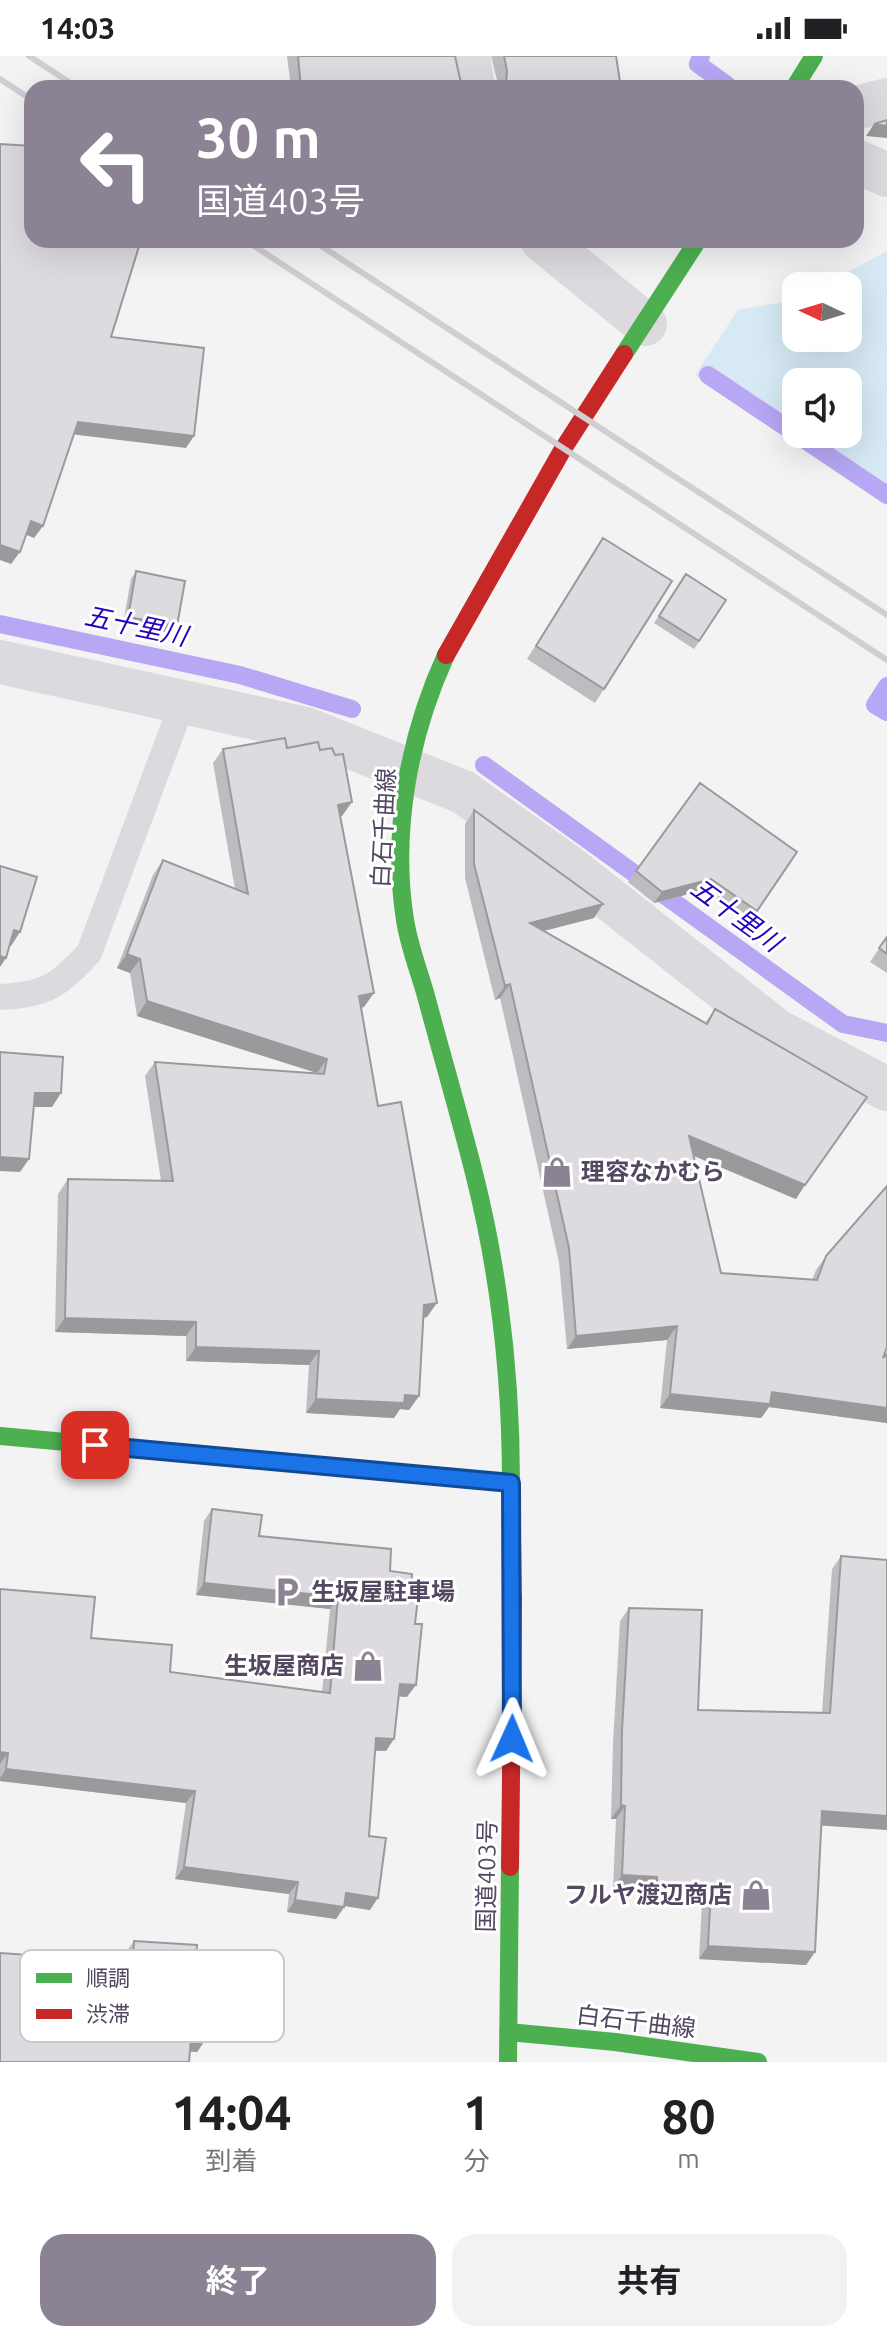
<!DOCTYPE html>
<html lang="ja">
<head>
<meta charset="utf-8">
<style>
	body { margin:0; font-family:Ubuntu,"Noto Sans JP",sans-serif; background:#f2f2f2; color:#202124; height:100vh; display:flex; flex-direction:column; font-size:30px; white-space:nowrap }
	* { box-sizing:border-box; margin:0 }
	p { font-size:26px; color:#757577 }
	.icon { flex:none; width:44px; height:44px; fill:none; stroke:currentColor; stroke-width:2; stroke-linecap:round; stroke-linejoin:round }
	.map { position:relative; height:2006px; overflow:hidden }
	.sheet { display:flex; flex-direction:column; background:#fff; flex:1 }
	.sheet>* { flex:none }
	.top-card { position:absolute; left:24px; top:24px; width:840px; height:168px; border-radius:24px; box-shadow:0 8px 32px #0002; background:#8b8394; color:#fff; overflow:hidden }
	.needle { width:52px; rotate:274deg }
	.fabs { position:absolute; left:782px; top:216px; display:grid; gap:16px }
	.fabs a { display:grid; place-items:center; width:80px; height:80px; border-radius:16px; background:#fff; box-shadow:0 8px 32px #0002; font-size:40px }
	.pin { position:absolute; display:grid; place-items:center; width:68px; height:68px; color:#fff; margin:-34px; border-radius:16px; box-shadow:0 4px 12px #0006 }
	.me { position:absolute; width:88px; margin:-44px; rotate:1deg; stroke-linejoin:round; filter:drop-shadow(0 0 6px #0008) }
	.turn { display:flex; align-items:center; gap:28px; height:168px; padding:0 40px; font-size:36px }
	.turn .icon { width:104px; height:104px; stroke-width:2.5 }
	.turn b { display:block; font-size:56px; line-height:68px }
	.eta { display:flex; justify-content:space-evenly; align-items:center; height:136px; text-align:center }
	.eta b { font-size:48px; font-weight:700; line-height:56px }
	.action { display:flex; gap:16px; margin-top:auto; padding:16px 40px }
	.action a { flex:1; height:92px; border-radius:24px; background:#8b8394; color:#fff; font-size:32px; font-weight:700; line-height:92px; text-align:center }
	.action a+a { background:#f2f2f2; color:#202124 }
	.status { display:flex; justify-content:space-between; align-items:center; height:56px; padding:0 40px; background:#fff; direction:ltr }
	.status svg { height:22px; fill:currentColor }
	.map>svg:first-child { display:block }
</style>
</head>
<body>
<div class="status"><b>14:03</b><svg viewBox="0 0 49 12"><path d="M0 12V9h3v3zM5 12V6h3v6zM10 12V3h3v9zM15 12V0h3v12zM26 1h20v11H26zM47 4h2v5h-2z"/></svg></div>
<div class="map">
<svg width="887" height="2006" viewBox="0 0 887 2006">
	<rect width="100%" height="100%" fill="#f3f3f3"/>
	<!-- green -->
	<path fill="#d6e9f4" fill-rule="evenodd" d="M887,195V448L695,319L738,254L796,244V282H848V230H822ZM796,326H848V378H796Z"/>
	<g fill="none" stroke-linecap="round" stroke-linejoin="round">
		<!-- stream -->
		<path stroke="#b7a7f4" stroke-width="18" d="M701,0L698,8L727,29
			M708,319L887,439
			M0,568L240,619L352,653
			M887,630L875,649L887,656
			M484,709L843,968L887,977"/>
		<!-- lane -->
		<path stroke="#dcdadf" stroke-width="26" d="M0,941C46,939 58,930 89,897L182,648"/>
		<!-- street -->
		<path stroke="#dcdadf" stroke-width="44" d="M468,0L473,32
			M856,52L887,44
			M856,105L887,119
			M542,184L645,268
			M0,606L306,673L463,736L570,812L777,975L887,1033"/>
		<!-- fast -->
		<path stroke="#4caf50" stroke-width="18" d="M794,32L814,0
			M624,298L698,184
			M446,599C409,680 391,775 405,864C409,890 419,915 426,940C442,1000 460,1061 475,1121C500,1221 511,1324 511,1427
			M0,1380L511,1427L513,1541
			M508,1976L615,1986L758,2006
			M508,2006L510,1811"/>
		<!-- jam -->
		<path stroke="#c62828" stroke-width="18" d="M446,599L563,393L624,298
			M510,1811L513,1541"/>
		<!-- rail -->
		<path stroke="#d0ced3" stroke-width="6" d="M29,0L78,32
			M0,23L32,44
			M245,184L887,604
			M312,184L887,559"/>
	</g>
	<!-- wall -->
	<path fill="#bebcc0" d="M287,0H455L462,32H291Z
		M491,0H616L621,32H497L498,28Z
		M603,482L604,633L595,647L527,603Z
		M136,515L177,570L172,577L123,568L131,523Z
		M686,518L726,544L694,593L654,567Z
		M287,692L342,760L340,761L364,951L361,952L378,1050L427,1261L424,1262L419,1340L409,1354L400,1353L394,1362L306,1357L309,1309L186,1305V1280L55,1276L58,1138L68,1123L161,1125L145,1020L155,1006L317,1017L137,960L130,917L117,912L153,819L163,804L235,833L213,707L223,693Z
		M700,727L797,796L750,866L704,834L654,847L628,826Z
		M474,754L594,862L544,875L705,967L715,953L796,1143L694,1100L721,1217L812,1224L816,1214L826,1200L883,1302L887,1367L769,1351L761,1362L660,1352L667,1284L567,1293L559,1206L500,942L495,944L465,822V768Z
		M887,881V917L870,906Z
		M212,1453L259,1480L390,1515L410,1542L407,1641L399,1640L386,1695H375L369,1780L370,1854L345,1850L336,1863L287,1856L289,1838L175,1823L186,1747L0,1725V1533L91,1582L170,1616L322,1636L330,1553L196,1539L204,1465Z
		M841,1500L821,1769L815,1896L806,1909L699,1903L702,1846L648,1844V1834L613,1832L616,1763H611L613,1688L620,1565L629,1552L698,1654L822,1657L832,1513Z
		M134,1885L195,1924L206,1983L197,1996L190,1995L124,1905L125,1898Z"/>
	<!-- shaded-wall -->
	<path fill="#9b999c" d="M874,68L887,70V82L866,80Z
		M78,366L194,380L186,392L70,378Z
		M31,465L43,470L34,482L22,477Z
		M0,489L20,496L11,508L0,504Z
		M128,561L177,570L172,577L123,568Z
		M352,746L342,760L328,763L338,749Z
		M711,823L704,834L654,847L662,836Z
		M603,848L594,862L520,881L530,867Z
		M14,874L20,876L11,890L5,888Z
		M127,898L140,903L130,917L117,912Z
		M0,900L6,902L0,911Z
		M510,928L500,942L495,944L505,930Z
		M374,937L364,951L349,954L359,940Z
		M147,945L327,1003L317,1017L137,960Z
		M35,1037H61L52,1051H26Z
		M689,1080L805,1129L796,1143L680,1094Z
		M0,1101L29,1103L20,1116L0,1115Z
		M437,1247L427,1261L414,1263L424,1249Z
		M65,1262L196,1266L186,1280L55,1276Z
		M677,1270L667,1284L567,1293L576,1280Z
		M196,1291L319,1295L309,1309L186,1305Z
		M772,1336L887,1352V1367L769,1351L761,1362L660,1352L670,1338Z
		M405,1339L419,1340L409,1354L400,1353L394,1362L306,1357L316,1343Z
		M204,1527L338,1541L330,1553L196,1539Z
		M400,1628L416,1629L407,1641L391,1640Z
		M376,1682L394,1683L386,1695L368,1694Z
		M0,1696L8,1697L0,1708Z
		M6,1713L195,1735L186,1747L0,1725V1722Z
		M621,1749L625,1750L616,1763H611Z
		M822,1755L887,1760V1774L813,1769Z
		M184,1811L298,1826L289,1838L175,1823Z
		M622,1819L657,1821L648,1834L613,1832Z
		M657,1830L711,1833L702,1846L648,1844Z
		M346,1837L378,1842L370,1854L338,1849Z
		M295,1844L344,1851L336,1863L287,1856Z
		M708,1890L815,1896L806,1909L699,1903Z
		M191,1982L206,1983L197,1996L182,1995Z"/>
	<!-- building -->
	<path fill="#dddbdf" stroke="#9b999c" stroke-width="2" d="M298,0H455L462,32H301Z
		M504,0H616L621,32H502L506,27L507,15Z
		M887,64V70L874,68Z
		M0,88L32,90V184H141L111,281L204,292L194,380L78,366L43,470L31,465L20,496L0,489Z
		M603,482L672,525L604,633L536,590Z
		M136,515L185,525L177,570L128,561Z
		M686,518L726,544L699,585L659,560Z
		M285,682L287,692L318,686L320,694L332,692L335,699L343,698L352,746L338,749L374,937L359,940L378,1050L401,1046L437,1247L424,1249L419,1340L405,1339L404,1347L316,1343L319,1295L196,1291V1266L65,1262L68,1123L173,1125L155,1006L324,1018L327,1003L147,945L140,903L127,898L163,804L248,838L223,693Z
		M700,727L797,796L757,855L711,823L662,836L636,815Z
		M474,754L603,848L530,867L707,968L715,953L867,1041L805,1129L689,1080L721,1217L817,1224L826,1200L887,1130V1291L883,1302L887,1298V1352L772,1336L770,1348L670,1338L677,1270L576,1280L569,1192L510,928L505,930L474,808Z
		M0,810L37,821L20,876L14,874L6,902L0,900Z
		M887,881V898L879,892Z
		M0,996L63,1001L61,1037H35L29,1103L0,1101Z
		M212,1453L262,1459L259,1480L391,1493L390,1515L412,1518L410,1542H418L415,1568H422L416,1629L400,1628L394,1683L376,1682L369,1780L386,1782L378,1842L346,1837L344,1851L295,1844L298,1826L184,1811L195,1735L6,1713L8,1697L0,1696V1533L95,1541L91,1582L172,1589L170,1616L330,1637L338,1541L204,1527Z
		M841,1500L887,1504V1760L822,1755L815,1896L708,1890L711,1833L657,1830V1821L622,1819L625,1750L621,1749L622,1675L629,1552L702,1554L698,1654L830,1657Z
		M134,1885L197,1889L195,1924L210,1925L206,1983L191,1982L189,2006H0V1897L133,1906Z"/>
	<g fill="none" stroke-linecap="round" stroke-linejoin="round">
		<defs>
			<path id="route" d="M95,1389L511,1427L512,1683"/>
		</defs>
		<!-- route casing -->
		<use href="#route" stroke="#114b97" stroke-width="20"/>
		<!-- route -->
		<use href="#route" stroke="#1a73e8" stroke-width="14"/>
	</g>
	<!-- icons -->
	<defs>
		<symbol id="shop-bare" viewBox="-9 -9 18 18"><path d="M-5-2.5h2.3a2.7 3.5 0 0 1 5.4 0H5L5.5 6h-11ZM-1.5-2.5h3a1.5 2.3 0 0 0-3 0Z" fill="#8b8394" stroke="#fff" stroke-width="2.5" paint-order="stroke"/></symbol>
		<symbol id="parking-bare" viewBox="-9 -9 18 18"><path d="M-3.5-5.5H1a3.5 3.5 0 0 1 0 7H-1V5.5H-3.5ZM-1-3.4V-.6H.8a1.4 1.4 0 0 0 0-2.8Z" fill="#8b8394" stroke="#fff" stroke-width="2.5" paint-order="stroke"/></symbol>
	</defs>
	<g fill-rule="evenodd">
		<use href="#shop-bare" x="535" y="1094" width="44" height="44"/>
		<use href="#parking-bare" x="265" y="1514" width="44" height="44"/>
		<use href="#shop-bare" x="346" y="1588" width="44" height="44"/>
		<use href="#shop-bare" x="734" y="1817" width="44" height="44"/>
	</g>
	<g text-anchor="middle" stroke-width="6" stroke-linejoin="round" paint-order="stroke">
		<!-- street labels -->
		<g font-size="24" fill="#534761" stroke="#fff">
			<text transform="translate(384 772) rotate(-87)" y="8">白石千曲線</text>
			<text transform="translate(487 1820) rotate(-89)" y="8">国道403号</text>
			<text transform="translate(636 1966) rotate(7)" y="8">白石千曲線</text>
		</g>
		<!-- poi labels -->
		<g font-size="24" font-weight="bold" fill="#534761" stroke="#fff" text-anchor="start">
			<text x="581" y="1124">理容なかむら</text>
			<text x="311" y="1544">生坂屋駐車場</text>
			<text x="344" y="1618" text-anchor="end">生坂屋商店</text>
			<text x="732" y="1847" text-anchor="end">フルヤ渡辺商店</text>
		</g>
		<!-- water labels -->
		<g font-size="26" font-style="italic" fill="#2500bc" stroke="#fff">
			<text transform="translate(136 570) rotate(12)" y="9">五十里川</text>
			<text transform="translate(736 859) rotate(36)" y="9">五十里川</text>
		</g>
	</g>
	<!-- legend -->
	<rect x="20" y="1894" width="264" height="92" rx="12" fill="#fff" stroke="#cbc8d0" stroke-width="2"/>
	<rect x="36" y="1917" width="36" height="10" fill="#4caf50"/>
	<rect x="36" y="1953" width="36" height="10" fill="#c62828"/>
	<g font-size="22" fill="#534761">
		<text x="86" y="1930">順調</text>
		<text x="86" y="1966">渋滞</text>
	</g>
</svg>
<div class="fabs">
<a><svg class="needle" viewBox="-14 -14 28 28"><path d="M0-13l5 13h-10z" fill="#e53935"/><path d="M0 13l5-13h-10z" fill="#757577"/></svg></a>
<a><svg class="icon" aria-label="sound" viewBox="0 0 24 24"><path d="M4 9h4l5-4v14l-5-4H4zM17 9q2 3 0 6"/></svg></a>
</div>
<div class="pin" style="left:95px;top:1389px;background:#d93025"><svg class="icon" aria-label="arrive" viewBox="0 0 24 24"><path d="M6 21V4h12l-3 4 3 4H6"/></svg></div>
<svg class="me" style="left:512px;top:1683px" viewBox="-20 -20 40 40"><path d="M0-17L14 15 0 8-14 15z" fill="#1a73e8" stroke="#fff" stroke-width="4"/></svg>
<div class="top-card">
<div class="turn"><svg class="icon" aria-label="left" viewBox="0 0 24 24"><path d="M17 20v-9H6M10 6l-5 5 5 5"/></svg><div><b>30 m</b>国道403号</div></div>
</div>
</div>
<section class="sheet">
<div class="eta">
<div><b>14:04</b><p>到着</p></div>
<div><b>1</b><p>分</p></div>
<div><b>80</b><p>m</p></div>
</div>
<div class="action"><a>終了</a><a>共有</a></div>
</section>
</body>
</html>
